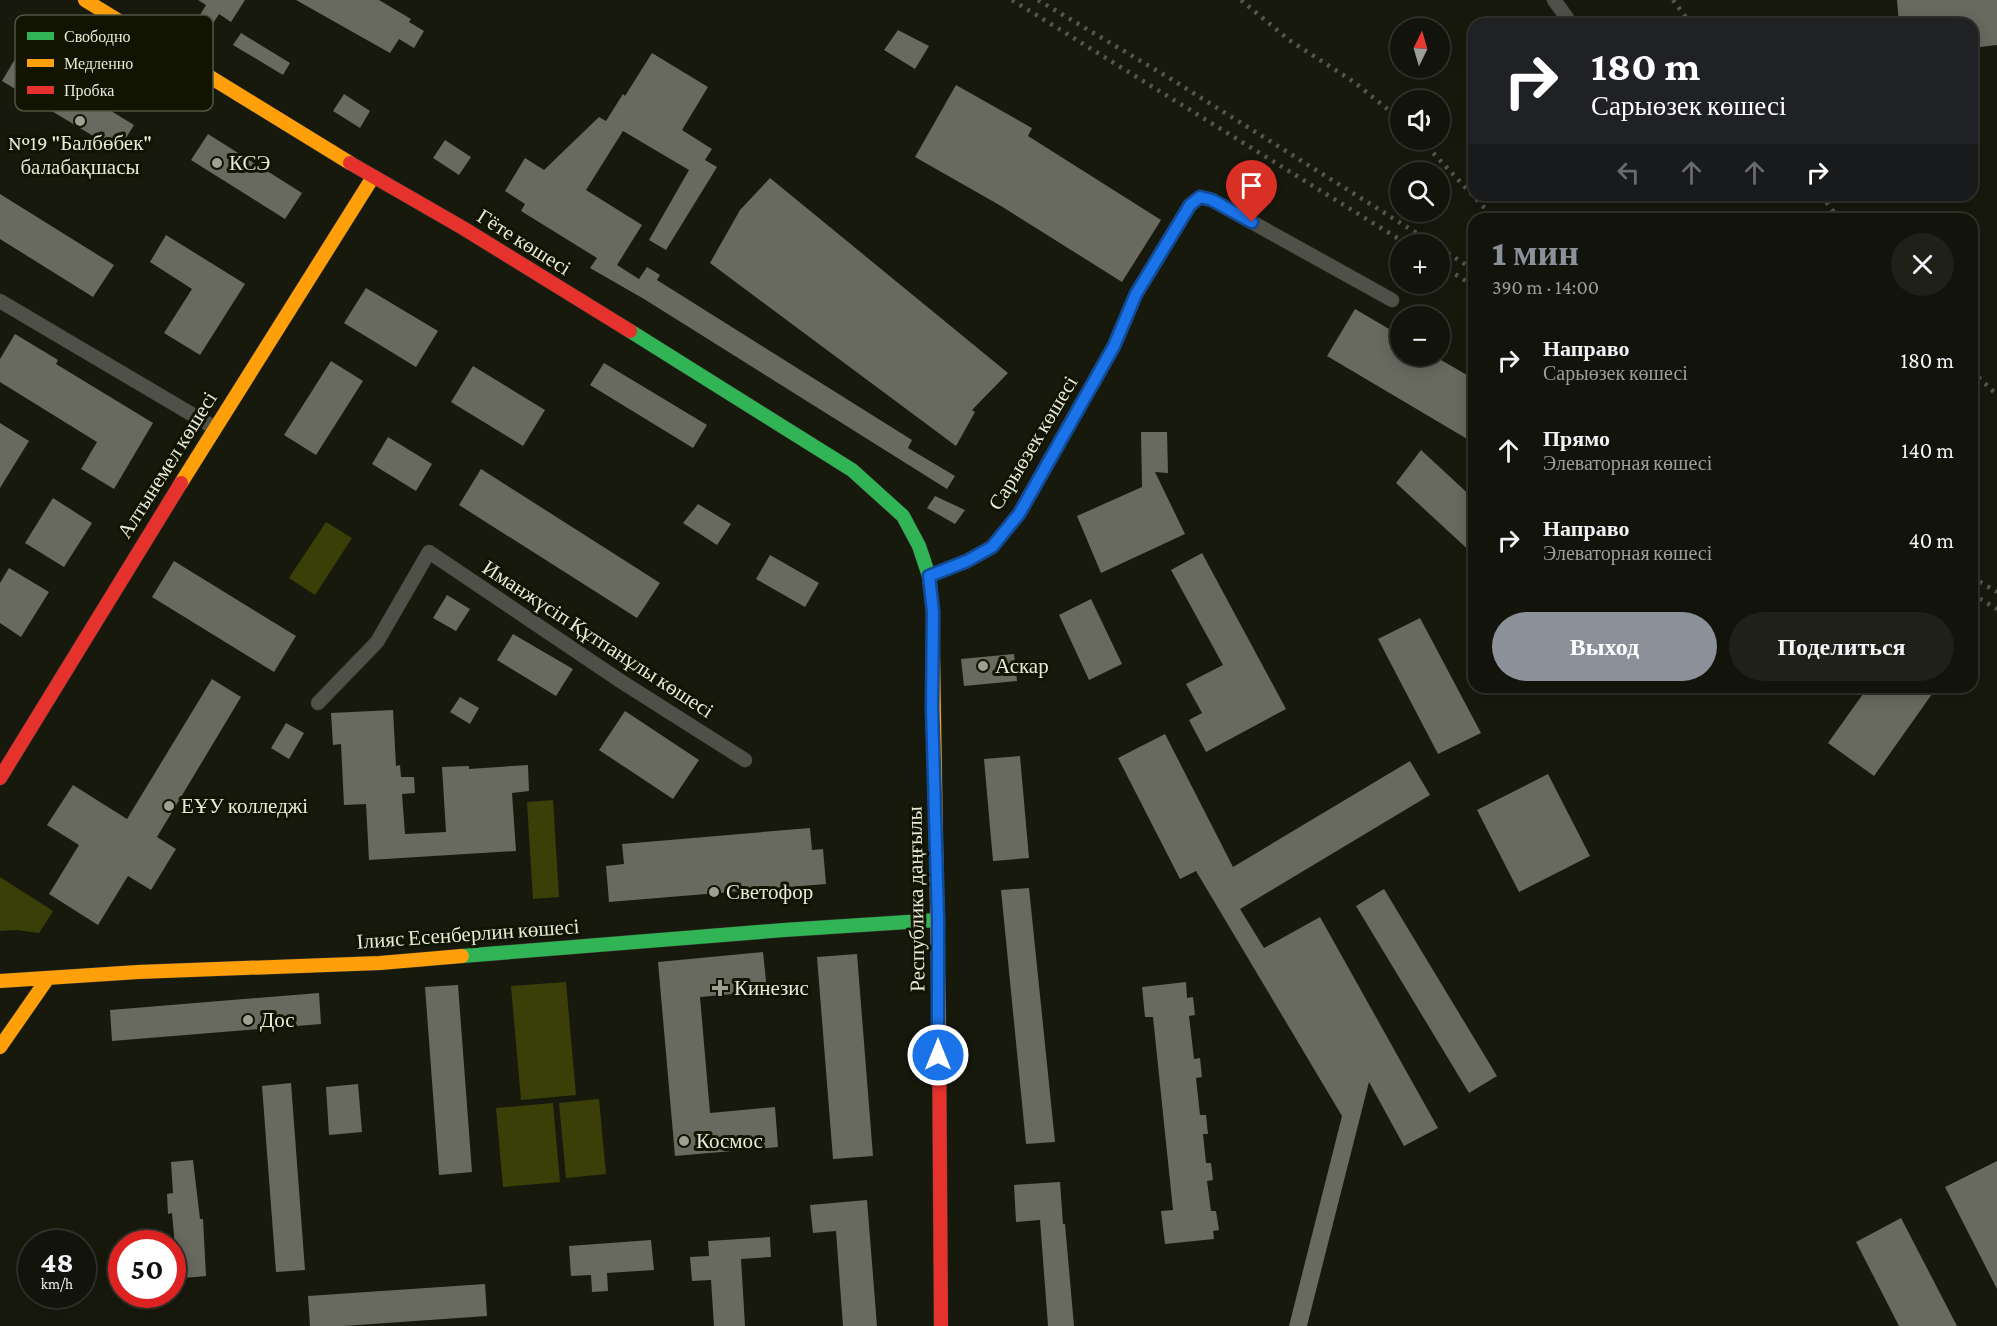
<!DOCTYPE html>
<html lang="ru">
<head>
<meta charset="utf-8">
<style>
	body { margin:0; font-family:"Crimson Pro",serif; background:#1f2018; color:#f1f3f6; height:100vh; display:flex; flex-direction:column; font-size:22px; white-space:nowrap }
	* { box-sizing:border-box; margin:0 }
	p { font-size:20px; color:#9c9e9c }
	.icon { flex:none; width:33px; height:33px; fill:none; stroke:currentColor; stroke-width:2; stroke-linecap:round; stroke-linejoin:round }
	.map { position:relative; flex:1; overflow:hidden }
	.details { position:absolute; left:1468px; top:213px; width:510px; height:480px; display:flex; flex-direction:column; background:#12130a; border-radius:18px; box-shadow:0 3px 15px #0003,0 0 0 2px #31322b }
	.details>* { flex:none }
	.banner { position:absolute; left:1468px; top:18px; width:510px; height:183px; border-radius:18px; box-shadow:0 3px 15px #0003,0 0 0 2px #31322b; background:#202124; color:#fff; overflow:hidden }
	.needle { width:39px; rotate:5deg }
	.fabs { position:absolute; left:1390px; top:18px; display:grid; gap:12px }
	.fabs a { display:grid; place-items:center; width:60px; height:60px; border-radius:50%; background:#12130a; box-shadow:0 3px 15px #0003,0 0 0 2px #31322b; font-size:30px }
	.speed { position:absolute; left:18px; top:1230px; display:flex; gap:12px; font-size:30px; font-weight:700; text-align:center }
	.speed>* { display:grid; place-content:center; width:78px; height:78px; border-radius:50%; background:#12130a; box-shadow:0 3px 15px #0003,0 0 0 2px #31322b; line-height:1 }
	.speed small { font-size:15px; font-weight:400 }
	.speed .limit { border:9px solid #d22; background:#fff; color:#111 }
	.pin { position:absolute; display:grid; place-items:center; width:51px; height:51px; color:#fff; margin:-62px -26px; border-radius:50% 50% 50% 0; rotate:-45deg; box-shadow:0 0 6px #0007 }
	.pin .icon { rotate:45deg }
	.me { position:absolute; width:66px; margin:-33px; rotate:0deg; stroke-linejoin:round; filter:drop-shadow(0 0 4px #0008) }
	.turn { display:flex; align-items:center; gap:21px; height:126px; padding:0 24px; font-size:27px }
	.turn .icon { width:78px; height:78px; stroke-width:2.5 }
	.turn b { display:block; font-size:42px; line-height:51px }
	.lanes { display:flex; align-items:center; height:57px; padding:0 24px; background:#0003; justify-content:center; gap:30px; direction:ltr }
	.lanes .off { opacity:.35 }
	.round { display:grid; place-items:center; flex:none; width:63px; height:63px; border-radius:32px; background:#1f2018 }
	.head { display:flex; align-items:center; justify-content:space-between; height:102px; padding:0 24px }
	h1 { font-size:36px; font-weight:800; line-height:45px; color:#8c9099 }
	.button { display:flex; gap:12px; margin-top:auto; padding:12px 24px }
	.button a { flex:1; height:69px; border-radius:36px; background:#8c9099; color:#fff; font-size:24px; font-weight:800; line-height:69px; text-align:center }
	.button a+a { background:#1f2018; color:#f1f3f6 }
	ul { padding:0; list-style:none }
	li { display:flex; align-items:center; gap:18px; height:90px; padding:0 24px }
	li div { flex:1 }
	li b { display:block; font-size:22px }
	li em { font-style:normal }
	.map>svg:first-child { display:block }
</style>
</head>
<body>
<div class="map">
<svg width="1997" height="1326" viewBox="0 0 1997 1326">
	<rect width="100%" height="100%" fill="#18190d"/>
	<!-- green -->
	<path fill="#3a3e07" d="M326,522L352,538L315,595L289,578Z
		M553,800L559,897L533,899L527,802Z
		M0,877L53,911L39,933L16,930L0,931Z
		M566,982L576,1095L521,1100L511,986Z
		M599,1099L606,1174L566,1178L559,1103Z
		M553,1103L560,1182L503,1187L496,1108Z"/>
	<!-- building -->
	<path fill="#68695f" d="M198,0H245L231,22L219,14L207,33L194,25L206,5Z
		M296,0H379L411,19L409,22L424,31L414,48L399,39L390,53Z
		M1897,0H1997V45L1972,48V24H1899Z
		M898,30L929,46L915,69L884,50Z
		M241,33L290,63L283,75L233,45Z
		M652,53L708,87L682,130L712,149L705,160L717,167L666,250L649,240L689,170L623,131L586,190L642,225L617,265L639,279L647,267L660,275L657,280L912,440L908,448L955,476L947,489L644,299L590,268L597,258L521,211L525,204L505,191L525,158L544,170L599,117L606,121L623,94L625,96Z
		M18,54L134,125L118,151L2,81Z
		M956,85L1032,128L1028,136L1161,220L1122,282L1001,206L915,157Z
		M344,94L370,111L360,128L333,111Z
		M208,134L302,193L285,219L191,160Z
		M445,140L471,157L459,175L433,158Z
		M770,178L1008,373L972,410L975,412L956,446L710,263L740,210Z
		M0,194L114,265L93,297L0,239Z
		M166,235L245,284L200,355L164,333L192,289L150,262Z
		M366,288L438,331L416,367L344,323Z
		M1355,309L1401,336V356H1434L1474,379V443L1327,356Z
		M15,334L58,360L56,364L153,423L114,489L81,469L97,442L0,382V359Z
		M331,361L363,381L316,455L284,435Z
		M604,363L707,425L693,448L590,385Z
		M473,366L545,410L523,446L451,402Z
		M0,423L29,441L0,488Z
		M1141,432H1167L1168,473L1155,472L1185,534L1101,573L1077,516L1142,487Z
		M388,437L432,464L416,491L372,464Z
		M1421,450L1474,499V555L1396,483Z
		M481,469L660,583L637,618L459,505Z
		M935,496L965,510L955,524L927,508Z
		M53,498L92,523L64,567L25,543Z
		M698,504L731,524L717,545L683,523Z
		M1202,553L1286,709L1206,752L1189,720L1202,713L1186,684L1223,665L1171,570Z
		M770,555L819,583L805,607L756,579Z
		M174,561L296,636L274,672L152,597Z
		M9,568L49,592L21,637L0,623V583Z
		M447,595L470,609L456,631L433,618Z
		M1091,599L1122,664L1089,680L1059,615Z
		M1420,618L1481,733L1438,754L1378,639Z
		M513,634L573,669L556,696L497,660Z
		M1014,654L1017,681L964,686L961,659Z
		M212,679L241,697L157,837L176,849L151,890L128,876L98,925L49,894L79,845L47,825L73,785L127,819Z
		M1868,687H1937L1874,776L1828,743Z
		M460,697L479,708L470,724L450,712Z
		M393,710L396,766L400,765L401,777H414L415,793L402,794L405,834L446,832L442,767L469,766V769L528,765L529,791L512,793L516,851L369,860L366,804L344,805L341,744L333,745L331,713Z
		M625,711L699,760L673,799L599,750Z
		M286,723L304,733L289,759L271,748Z
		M1165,734L1233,867L1410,761L1430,795L1240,909L1264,948L1320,917L1438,1128L1404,1146L1369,1082L1307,1326H1289L1342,1116L1196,871L1180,879L1118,758Z
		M1020,756L1029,858L993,861L984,759Z
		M1548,774L1590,856L1519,892L1477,810Z
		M810,828L812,850L823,849L826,884L609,902L606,866L624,864L622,844Z
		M1029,888L1055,1142L1026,1144L1001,890Z
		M1384,889L1497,1076L1469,1093L1356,906Z
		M763,952L767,991L700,997L710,1113L775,1107L778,1147L675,1156L658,962Z
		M857,954L873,1156L833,1159L817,957Z
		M1186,982L1187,998L1193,997L1195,1015L1189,1016L1194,1059L1200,1058L1202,1077L1196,1078L1200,1115H1206L1208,1134H1203L1206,1163H1211L1213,1180L1207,1181L1211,1211H1216L1219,1230L1213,1231L1214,1239L1165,1244L1161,1211L1173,1210L1153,1017H1145L1142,987Z
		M458,985L472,1172L439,1175L425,987Z
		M319,993L321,1024L112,1041L110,1010Z
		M291,1083L305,1270L276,1272L262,1086Z
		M358,1084L362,1132L329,1135L326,1087Z
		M193,1160L200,1219H203L206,1276L172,1279V1259L176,1258L172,1213L168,1214L167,1194L173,1193L171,1162Z
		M1997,1161V1289L1945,1187Z
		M1060,1182L1063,1224H1065L1074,1326H1048L1040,1220L1016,1222L1014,1185Z
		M867,1200L877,1326H843L836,1231L813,1233L810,1205Z
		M1901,1218L1957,1326H1899L1856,1242Z
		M770,1237L771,1257L741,1259L745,1326H714L711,1280L692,1281L690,1257L709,1256L708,1241Z
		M651,1240L654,1270L607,1273L608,1291L592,1292L591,1275L571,1276L569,1246Z
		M485,1284L487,1316L343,1326H310L308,1296Z"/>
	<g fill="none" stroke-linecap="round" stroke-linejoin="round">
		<defs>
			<path id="street" d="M1554,0L1567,18
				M0,301L215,428
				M929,576L967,561L992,547L1019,514L1114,346L1136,294L1190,205L1200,197L1212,200L1392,300
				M318,703L377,642L429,552L622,682L745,760"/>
			<path id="fast" d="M630,331L852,470L903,516L919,546L929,576L933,612V653
				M462,956L784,930L938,920"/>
			<path id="slow" d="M85,0L350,163
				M181,483L373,177
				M933,653L939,1030
				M0,981L138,972L380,963L462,956
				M0,1047L48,978"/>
			<path id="jam" d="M350,163L463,228L630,331
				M0,778L181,483
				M939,1030L941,1326"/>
		</defs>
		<!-- street casing -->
		<use href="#street" stroke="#34352d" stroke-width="15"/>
		<!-- fast casing -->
		<use href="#fast" stroke="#34352d" stroke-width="15"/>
		<!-- slow casing -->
		<use href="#slow" stroke="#34352d" stroke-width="15"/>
		<!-- jam casing -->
		<use href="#jam" stroke="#34352d" stroke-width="15"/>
		<!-- street -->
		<use href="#street" stroke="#4f5048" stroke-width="14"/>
		<!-- fast -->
		<use href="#fast" stroke="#30b455" stroke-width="14"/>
		<!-- slow -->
		<use href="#slow" stroke="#ff9f0a" stroke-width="14"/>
		<!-- jam -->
		<use href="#jam" stroke="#e5322d" stroke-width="14"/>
		<!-- rail -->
		<path stroke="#54554d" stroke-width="4.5" stroke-dasharray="3 6" stroke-linecap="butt" d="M1012,0L1407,244
			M1038,0L1171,79L1434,244
			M1241,0L1289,40L1354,82L1401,120
			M1673,0L1691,24
			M1421,140L1495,219
			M1821,195L1839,219
			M1440,248L1474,270
			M1440,265L1474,286
			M1972,371L1997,395
			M1972,577L1997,592
			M1972,594L1997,609"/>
	</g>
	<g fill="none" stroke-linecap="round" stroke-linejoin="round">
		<defs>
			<path id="route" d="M938,1055V920L932,708L933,612L929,576L967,561L992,547L1019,514L1114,346L1136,294L1190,205L1200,197L1212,200L1252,222"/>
		</defs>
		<!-- route casing -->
		<use href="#route" stroke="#114b97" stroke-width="15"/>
		<!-- route -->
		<use href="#route" stroke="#1a73e8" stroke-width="10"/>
	</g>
	<!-- markers -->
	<g fill="#9ea093" stroke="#121402" stroke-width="2">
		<circle cx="80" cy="121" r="6"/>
		<circle cx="217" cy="163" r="6"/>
		<circle cx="983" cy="666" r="6"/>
		<circle cx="169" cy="806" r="6"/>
		<circle cx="714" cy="892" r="6"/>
		<path d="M717 979h6v6h6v6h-6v6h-6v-6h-6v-6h6z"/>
		<circle cx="248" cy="1020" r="6"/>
		<circle cx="684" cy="1141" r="6"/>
	</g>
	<g text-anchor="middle" stroke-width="6" stroke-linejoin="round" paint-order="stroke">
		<!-- poi labels -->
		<g font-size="21" fill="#e6e9db" stroke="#121402" text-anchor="start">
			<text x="80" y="150" text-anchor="middle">№19 "Балбөбек"<tspan x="80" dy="24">балабақшасы</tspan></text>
			<text x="229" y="170">КСЭ</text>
			<text x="995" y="673">Аскар</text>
			<text x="181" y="813">ЕҰУ колледжі</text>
			<text x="726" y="899">Светофор</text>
			<text x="734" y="995">Кинезис</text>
			<text x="260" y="1027">Дос</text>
			<text x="696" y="1148">Космос</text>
		</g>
		<!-- street labels -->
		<g font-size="21" fill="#e6e9db" stroke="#121402">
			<text transform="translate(524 242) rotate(32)" y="7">Гёте көшесі</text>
			<text transform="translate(1033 443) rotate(-59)" y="7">Сарыөзек көшесі</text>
			<text transform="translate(167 465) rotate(-58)" y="7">Алтынемел көшесі</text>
			<text transform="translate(598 639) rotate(33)" y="7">Иманжүсіп Құтпанұлы көшесі</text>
			<text transform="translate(916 899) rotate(-91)" y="7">Республика даңғылы</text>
			<text transform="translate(468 934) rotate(-4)" y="7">Ілияс Есенберлин көшесі</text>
		</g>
	</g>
	<!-- legend -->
	<rect x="15" y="15" width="198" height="96" rx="9" fill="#121402" stroke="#525443" stroke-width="1.5"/>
	<rect x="27" y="32" width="27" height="8" fill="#30b455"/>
	<rect x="27" y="59" width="27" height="8" fill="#ff9f0a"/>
	<rect x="27" y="86" width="27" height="8" fill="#e5322d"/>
	<g font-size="16" fill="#e6e9db">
		<text x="64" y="42">Свободно</text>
		<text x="64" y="69">Медленно</text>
		<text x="64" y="96">Пробка</text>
	</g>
</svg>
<div class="fabs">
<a><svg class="needle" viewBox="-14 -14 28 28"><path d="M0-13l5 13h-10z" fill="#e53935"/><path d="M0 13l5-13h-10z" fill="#9c9e9c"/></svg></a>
<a><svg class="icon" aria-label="sound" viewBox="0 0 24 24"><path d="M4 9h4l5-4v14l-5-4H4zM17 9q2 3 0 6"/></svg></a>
<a><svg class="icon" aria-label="search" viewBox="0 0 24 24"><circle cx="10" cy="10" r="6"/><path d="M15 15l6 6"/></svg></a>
<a>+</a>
<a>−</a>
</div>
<div class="speed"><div>48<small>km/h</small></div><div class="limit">50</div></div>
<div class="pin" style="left:1252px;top:222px;background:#d93025"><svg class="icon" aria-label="arrive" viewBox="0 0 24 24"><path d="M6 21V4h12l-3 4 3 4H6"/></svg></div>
<svg class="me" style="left:938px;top:1055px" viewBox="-20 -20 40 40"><circle r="17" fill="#1a73e8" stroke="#fff" stroke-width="3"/><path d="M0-11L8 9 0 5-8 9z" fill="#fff"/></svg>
<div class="banner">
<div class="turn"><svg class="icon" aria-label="right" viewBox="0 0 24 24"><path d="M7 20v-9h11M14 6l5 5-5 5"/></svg><div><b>180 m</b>Сарыөзек көшесі</div></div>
<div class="lanes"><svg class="icon off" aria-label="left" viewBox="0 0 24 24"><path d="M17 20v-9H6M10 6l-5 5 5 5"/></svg><svg class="icon off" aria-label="ahead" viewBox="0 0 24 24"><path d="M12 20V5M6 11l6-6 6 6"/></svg><svg class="icon off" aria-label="ahead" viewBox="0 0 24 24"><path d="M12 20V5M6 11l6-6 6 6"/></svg><svg class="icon" aria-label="right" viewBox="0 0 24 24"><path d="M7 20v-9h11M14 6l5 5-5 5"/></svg></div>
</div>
<section class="details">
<div class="head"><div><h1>1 мин</h1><p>390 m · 14:00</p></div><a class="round"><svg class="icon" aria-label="close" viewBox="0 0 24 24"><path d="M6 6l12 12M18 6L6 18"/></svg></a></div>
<ul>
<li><svg class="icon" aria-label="right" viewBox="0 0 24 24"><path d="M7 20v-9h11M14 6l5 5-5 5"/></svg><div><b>Направо</b><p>Сарыөзек көшесі</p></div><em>180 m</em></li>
<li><svg class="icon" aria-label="ahead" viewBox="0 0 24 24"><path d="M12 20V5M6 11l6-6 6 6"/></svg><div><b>Прямо</b><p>Элеваторная көшесі</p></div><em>140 m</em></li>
<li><svg class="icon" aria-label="right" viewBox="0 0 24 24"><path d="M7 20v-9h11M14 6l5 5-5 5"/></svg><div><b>Направо</b><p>Элеваторная көшесі</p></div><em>40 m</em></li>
</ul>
<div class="button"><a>Выход</a><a>Поделиться</a></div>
</section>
</div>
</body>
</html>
